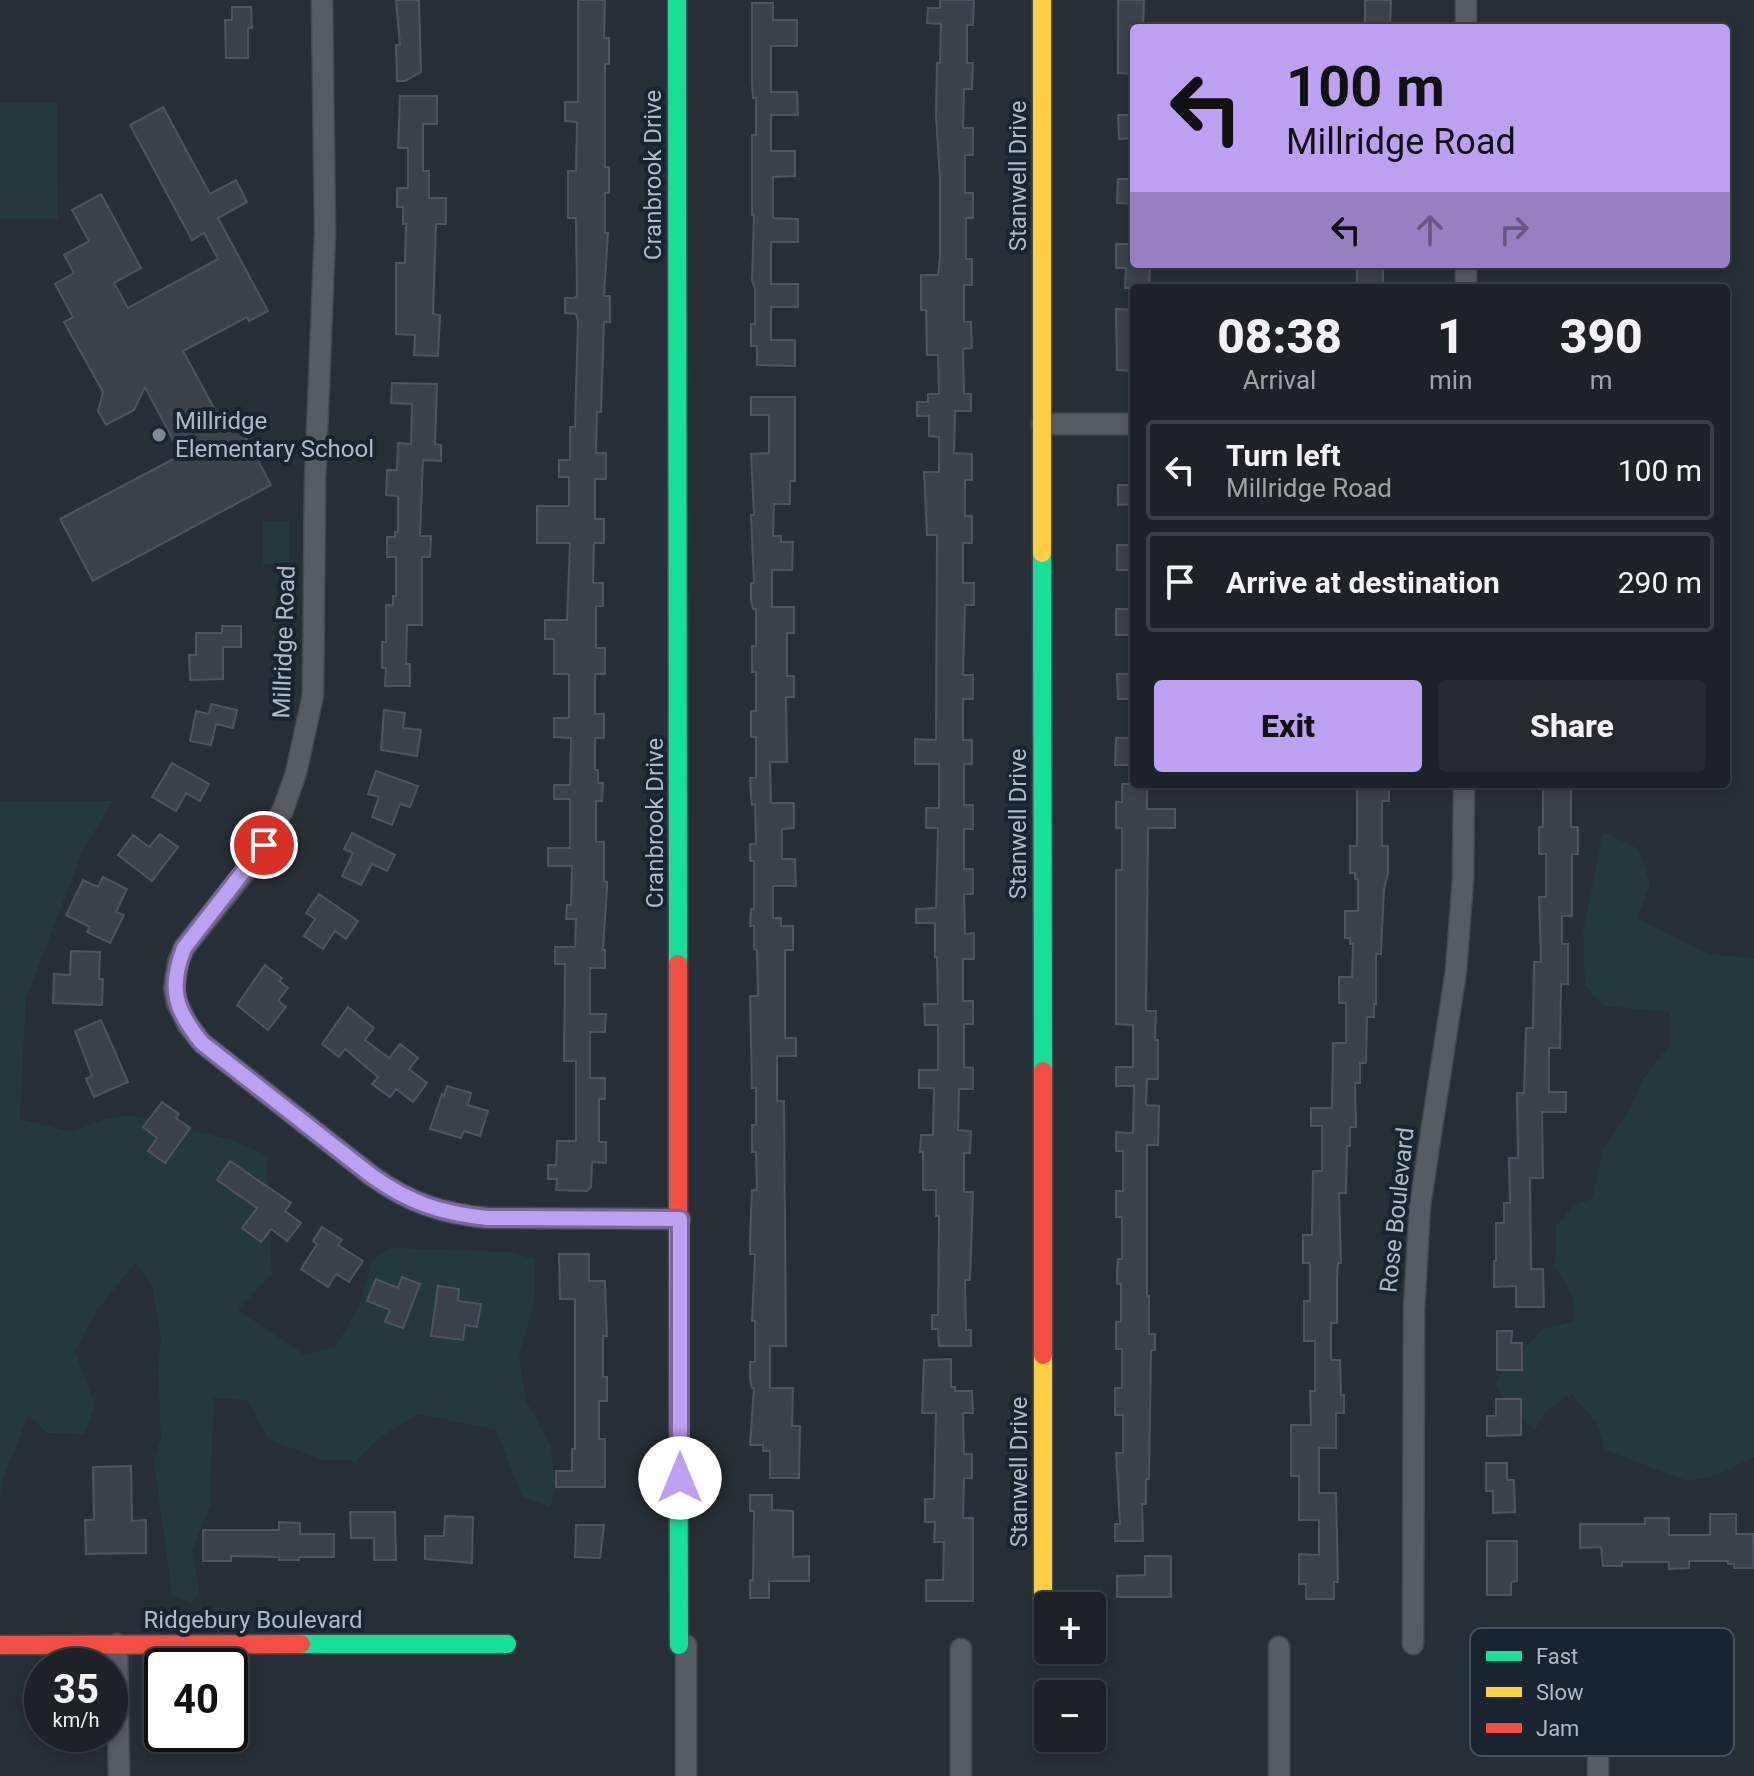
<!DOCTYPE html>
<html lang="en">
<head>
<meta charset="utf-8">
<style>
	body { margin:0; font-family:Roboto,sans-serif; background:#252a30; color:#f1f3f6; height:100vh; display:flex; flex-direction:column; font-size:30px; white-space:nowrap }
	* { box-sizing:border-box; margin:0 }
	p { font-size:26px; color:#a0a4a8 }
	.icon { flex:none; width:44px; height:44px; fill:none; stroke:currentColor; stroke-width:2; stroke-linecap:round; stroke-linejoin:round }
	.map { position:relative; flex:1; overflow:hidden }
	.side { position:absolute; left:1130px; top:284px; width:600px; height:504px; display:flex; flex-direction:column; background:#1c2228; border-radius:8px; box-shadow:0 4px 12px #0003,0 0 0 2px #3a3f45 }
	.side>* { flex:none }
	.banner { position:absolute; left:1130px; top:24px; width:600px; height:244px; border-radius:8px; box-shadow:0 4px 12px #0003,0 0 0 2px #3a3f45; background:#bca0f2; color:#111; overflow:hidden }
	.controls { position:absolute; left:1034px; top:1592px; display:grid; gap:16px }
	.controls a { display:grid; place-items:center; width:72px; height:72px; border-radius:8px; background:#1c2228; box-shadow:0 4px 12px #0003,0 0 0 2px #3a3f45; font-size:40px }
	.speed { position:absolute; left:24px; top:1648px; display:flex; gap:16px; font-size:40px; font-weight:700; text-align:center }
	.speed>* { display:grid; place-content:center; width:104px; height:104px; border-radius:50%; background:#1c2228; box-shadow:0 4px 12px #0003,0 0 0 2px #3a3f45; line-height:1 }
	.speed small { font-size:20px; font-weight:400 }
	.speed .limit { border:4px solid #111; border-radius:12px; background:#fff; color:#111 }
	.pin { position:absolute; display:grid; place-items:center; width:68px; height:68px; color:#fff; margin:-34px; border:4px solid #fff; border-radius:50%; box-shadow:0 2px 8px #0007 }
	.me { position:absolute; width:88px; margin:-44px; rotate:0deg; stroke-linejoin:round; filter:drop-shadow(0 0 6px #0008) }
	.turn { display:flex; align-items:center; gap:28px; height:168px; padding:0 24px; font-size:36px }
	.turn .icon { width:104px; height:104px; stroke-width:2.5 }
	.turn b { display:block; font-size:56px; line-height:68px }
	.lanes { display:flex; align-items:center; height:76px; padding:0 24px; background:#0003; justify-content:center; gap:40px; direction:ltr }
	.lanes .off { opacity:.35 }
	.eta { display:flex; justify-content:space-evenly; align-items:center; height:136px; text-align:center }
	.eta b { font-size:48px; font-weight:800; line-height:56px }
	.primary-button { display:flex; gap:16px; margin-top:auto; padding:16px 24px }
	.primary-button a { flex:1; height:92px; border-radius:8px; background:#bca0f2; color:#111; font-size:32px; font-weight:800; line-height:92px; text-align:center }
	.primary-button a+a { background:#252a30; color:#f1f3f6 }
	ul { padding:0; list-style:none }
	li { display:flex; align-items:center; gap:24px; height:100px; margin:0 16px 12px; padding:0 8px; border:4px solid #3a3f45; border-radius:8px }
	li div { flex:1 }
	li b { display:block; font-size:30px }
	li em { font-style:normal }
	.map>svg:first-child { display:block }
</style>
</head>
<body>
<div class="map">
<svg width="1754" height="1776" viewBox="0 0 1754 1776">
	<rect width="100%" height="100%" fill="#262e36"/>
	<!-- green -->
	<path fill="#23393c" d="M0,103H57L58,219H0Z
		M263,521H289V564H263Z
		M0,801H113L83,850L26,999L20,1119L72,1132L105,1119L129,1115L233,1140L268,1156L267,1176L272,1274L238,1310L305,1355L336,1346L359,1306L373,1258L393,1248L513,1252L535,1260L534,1302L519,1357L526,1400L551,1447L556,1487L550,1507L522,1497L496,1430L419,1414L380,1437L356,1461L324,1460L269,1440L248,1400L214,1398L210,1506L192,1551L199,1590L192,1603L172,1595L154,1462L161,1438L158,1368L161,1337L152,1286L136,1262L95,1313L75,1351L95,1405L85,1434L47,1433L28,1415L3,1480L0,1497Z
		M1603,832L1639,849L1650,884L1637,918L1710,954L1754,958V1457L1718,1475L1687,1481L1605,1450L1597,1424L1572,1394L1545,1412L1535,1430L1512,1411L1494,1382L1543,1329L1574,1321L1572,1296L1555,1267L1556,1226L1574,1205L1592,1199L1603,1150L1632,1105L1642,1080L1669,1046L1670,1012L1603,1006L1585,985L1583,931Z"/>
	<!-- building -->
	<path fill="#3b424a" stroke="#4e555e" stroke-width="2" d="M396,0H419L421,72L405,81H397L396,45H400Z
		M578,0H605L604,38H609V64H605V167H609V193H605V233H608L604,296H610V322H604L601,412H597L596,453H606V479H595V519H604V543H594L593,583H603V606H596V648H605V674H595V714H604V738H595V770H598V783H603L602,801H596V842H604V881L607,882V889L603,950H605V968H590V1014H606L605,1032H590V1078H605V1099H599V1142H606V1163L592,1162L591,1187L587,1191L556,1190L557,1179H548V1165H556L557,1141H576V1061H564L565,964H555V947H575L576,919H566L567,905H571L572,866H548V848H570V799H554V785H570L571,738L554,737V718H569V674H554V639H545V620H567L570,543H537V506H569V477H559V460H570V427H575L578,322L576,314L565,313V298H575L577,295L576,218H568V171H576L577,122L565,121V102H578Z
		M940,0H974L973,25H967V63H973L972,89H964L963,128H973V155H965V193H973V218H966V259H972V285H964V322H971L972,348L963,349L964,394H971V411H955L954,453L972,454V480H965V516H972V543H963V583H974V605H965L963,675H973V699H963V740H972V764H964V805H973V829H964V869H973V894H964L965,934L974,933V959H963V1001H973V1024H964V1067L973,1068V1089H959L958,1130L971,1131L970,1153H964V1192H973L970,1280H965L966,1330H971V1346H939L938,1329H932V1315H938L939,1216H936V1190H923V1152H920L921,1135H933L934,1088H919V1070H938V1025H925L924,1004H938L937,957H935V923H916V909L936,908L938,828H926V808H939V764H915V739L936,740L937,535H927L924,472H939V437L929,436V416H917V402H928V394H939L938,355H927L926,310H921V275H938L940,258V179L936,116L937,63H940L941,24L927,23L928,8H940Z
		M1118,0H1144L1143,28H1134V74L1118,73Z
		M1365,0H1391L1390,28H1365Z
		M752,3H773V20H797V46H771V92H797L798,115H771V151H795V176L773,177V218L798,219V242H771V284H798V307H771V340H795V366L757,365V346H751V324H755V289L752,280L754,215H752V135H756V98H753L752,84Z
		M232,7H251L252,28H248V58H226L225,20H232Z
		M400,96H437V124H423V171H429V198H446V224H436L433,314L440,315L438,356L414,355L415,335L396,334V263H405L406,224H403V207H397V188H408V148H398Z
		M163,107L210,194L236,180L247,202L218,218L268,311L249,321L247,317L183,351L227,432L239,425L271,485L93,581L60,519L181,455L145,387L134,410L106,425L98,411L103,392L64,322L73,317L55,284L74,273L64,255L89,241L72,210L101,194L141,268L114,283L128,308L218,259L204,233L192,240L130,125Z
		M1118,115H1134V138L1119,139Z
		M1118,179H1134V204L1117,203Z
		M1116,244H1134V264H1150L1149,288H1125L1126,268H1116Z
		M1357,264H1383V288H1357Z
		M1116,309L1134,310V371L1117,370Z
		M392,383L437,384L435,444L441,445V461L423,460L420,536H431L430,557H422V625H407L406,664H410V686H385L386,668H382V642H386V605H393V596H396V557H387V537H395V532H398V496L386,495L387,470H397L398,443L411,444L412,404L391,403Z
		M751,397H795V481H790V504H774L773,536H781V542H793L792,570H772V607H794V633H787V676H794V697H786L787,762H770L771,803H794V828L782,829V859H795L796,886H773V918H781V926H793V950H785V1038H796V1056H777V1101H784L786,1346H770V1388H793L792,1426H800L799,1478H770V1451H763V1445H750L754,1388H752L750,1379V1362H755V1321H752L755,1254H750V1239L752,1190H757L756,1152H752V1125H756V1088H752L750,996H758L757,950L754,949V926H750L751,909H754V861H750V844H756L755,804L752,805L751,795L750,778H756V737H751V711H756V672H752V646H756V609H753L751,600V583H754L751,515H754L751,454L769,453V415H751Z
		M1118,485H1134V504L1118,505Z
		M1117,545H1134V570H1117Z
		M1116,609H1134V635H1116Z
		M222,626H241V647H223V679L190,680L189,655H196V633H222Z
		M1117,674H1134V699H1118Z
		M211,704L237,710L233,728L216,724L211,745L190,741L196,711L209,714Z
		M384,710L405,713L403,728L421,730L417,756L381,750Z
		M1116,738H1134V765H1115Z
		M172,763L209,784L200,801L186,793L176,811L152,797Z
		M376,771L418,786L410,807L400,804L392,825L372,817L379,797L368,794Z
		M1122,784H1147V809H1175V828H1148L1146,1011H1156L1155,1040H1158V1079H1147L1146,1105L1159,1106L1158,1145H1147V1296H1149V1334H1155V1350H1151L1149,1479H1146V1504H1142L1143,1541H1115V1524H1120L1116,1453H1123V1415H1115V1388H1122V1349H1116V1322H1121V1284H1117V1271L1118,1259H1122V1217H1116V1191H1123V1151H1116V1132L1133,1133L1134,1086H1116V1067H1133V1025L1116,1024V870H1122V828H1116V802H1122Z
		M1357,784H1389V801H1382V846H1388V873L1384,889L1381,954H1376V1004H1374V1017H1367L1366,1063H1360V1083H1355L1356,1127H1350V1146H1347L1346,1193H1339L1341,1263H1338L1337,1278V1323H1331V1360H1340L1341,1395H1344V1413H1336V1448H1319V1493H1336L1338,1582H1334V1599H1306V1584H1299V1554L1319,1555V1520H1299V1476H1291V1425H1311L1310,1391H1315V1341H1304V1301H1310V1263H1303V1235H1312L1313,1171H1322V1126H1311V1108H1332L1333,1043H1346V1003H1339V977H1352L1353,944H1350V938H1345V911H1358V879H1355V873H1350V846H1357Z
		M1543,784H1571V827H1578V854H1572V916H1562V944H1568V984H1561L1560,1048H1549V1092H1566V1112H1542L1543,1178H1530L1531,1269H1543L1544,1307H1516V1286L1494,1287V1261H1496V1223H1504V1203H1510L1509,1158H1518L1517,1093H1524L1526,1028H1533L1534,962H1541L1539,897H1546V854H1539V827H1543Z
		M352,833L395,855L387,871L372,864L361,885L342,876L353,853L344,849Z
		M160,834L178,847L152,881L118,855L133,835L149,847Z
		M103,877L127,889L116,912L124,915L110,943L87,932L90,927L66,915L83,880L98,887Z
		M319,894L358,921L346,939L335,931L323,949L304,936L315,919L306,913Z
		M71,951L100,952L99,979H103L102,1005L53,1003L54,974L70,975Z
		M265,965L282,978L279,981L288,988L278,1001L286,1007L268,1030L237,1005Z
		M348,1007L374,1028L365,1040L389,1058L400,1044L418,1058L409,1069L427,1083L413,1102L396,1089L390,1097L372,1084L378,1077L345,1049L339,1057L322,1044Z
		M101,1020L128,1082L94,1097L86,1079L92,1076L75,1031Z
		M447,1086L471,1093L468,1105L488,1111L480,1136L464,1131L461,1138L430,1129L442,1094L444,1096Z
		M162,1102L179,1114L176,1118L190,1128L165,1163L148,1151L157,1138L143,1127Z
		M230,1161L291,1203L285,1211L301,1223L287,1241L271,1229L261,1242L242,1228L257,1208L217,1180Z
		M322,1227L342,1240L338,1245L363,1261L349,1282L336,1274L328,1287L301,1269L317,1244L313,1241Z
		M559,1254H589V1281H605L607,1336H603V1377H607V1401H599V1439H605V1487H556V1471H572V1449H575V1299H560Z
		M402,1277L420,1284L403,1328L385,1322L390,1310L367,1301L376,1279L398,1288Z
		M438,1286L459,1289L458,1301L481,1304L477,1327L465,1325L463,1340L431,1336Z
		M1497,1331H1512L1511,1343H1522V1370H1497Z
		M951,1359V1387H955V1391H972L973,1413H963L964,1454H972V1478H964L963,1518H973V1601H926V1580H943L944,1542H934L935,1522H925V1499H934L936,1413H922L924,1360Z
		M1496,1399H1521V1435L1487,1436V1416H1496Z
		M1486,1463H1507V1480H1514L1515,1512L1493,1513V1491H1486Z
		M131,1466L132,1521L146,1520V1553L86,1554L85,1520H94L93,1467Z
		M750,1495H772V1510L793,1511V1557L809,1556V1581H769V1598H750V1580H753L754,1511H750Z
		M350,1512H395L396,1560H374V1538H351Z
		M1710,1514H1736V1534H1753L1754,1568H1734V1564H1728V1561H1689V1568L1669,1569V1562H1622V1566H1603L1601,1547L1580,1548V1524H1645V1518H1669V1535H1710Z
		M445,1516L473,1517L472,1563L425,1559V1536H444Z
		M279,1522L300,1523V1534H334V1557H299V1560H279V1557L231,1556V1561H203V1530H279Z
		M576,1525H604L600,1558L575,1557Z
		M1487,1541H1517V1581L1511,1582V1595H1487Z
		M1145,1556H1171V1597H1117V1576L1145,1575Z"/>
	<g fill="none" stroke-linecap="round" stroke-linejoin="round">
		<defs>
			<path id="street" d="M322,0L325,233L315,482L313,695L296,773L283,810L253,862L184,948L178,962L174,989L177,1003L188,1025L202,1043L372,1176C410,1203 440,1213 487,1218L680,1219
				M1466,28V0
				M1466,264V288
				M1042,424H1134
				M117,1644L119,1776
				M1413,1644L1414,1309L1420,1205L1456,971L1463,879L1464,784
				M686,1645V1776
				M1279,1647V1776
				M1598,1647V1776
				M961,1776V1649"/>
			<path id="fast" d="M677,0L678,964
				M1042,553L1043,1071
				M678,1213L679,1645
				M301,1644H507"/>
			<path id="slow" d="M1042,0V553
				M1043,1355V1649"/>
			<path id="jam" d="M678,964V1213
				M1043,1071V1355
				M0,1645L301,1644"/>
		</defs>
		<!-- street casing -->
		<use href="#street" stroke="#434a52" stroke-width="23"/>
		<!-- fast casing -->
		<use href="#fast" stroke="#434a52" stroke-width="21"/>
		<!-- slow casing -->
		<use href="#slow" stroke="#434a52" stroke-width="21"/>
		<!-- jam casing -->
		<use href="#jam" stroke="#434a52" stroke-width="21"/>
		<!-- street -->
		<use href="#street" stroke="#565c64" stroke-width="20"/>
		<!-- fast -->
		<use href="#fast" stroke="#16e098" stroke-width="18"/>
		<!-- slow -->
		<use href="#slow" stroke="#ffcf43" stroke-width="18"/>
		<!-- jam -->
		<use href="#jam" stroke="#f24e42" stroke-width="18"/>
	</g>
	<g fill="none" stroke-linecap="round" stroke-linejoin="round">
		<defs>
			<path id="route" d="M264,845L184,948C168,989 175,1010 202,1043L372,1176C410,1203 440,1213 487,1218L680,1219V1478"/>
		</defs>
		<!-- route casing -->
		<use href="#route" stroke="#7a689d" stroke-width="20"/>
		<!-- route -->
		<use href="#route" stroke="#bca0f2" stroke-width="14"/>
	</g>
	<!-- markers -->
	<circle fill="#7f8995" stroke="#192430" stroke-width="3" cx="159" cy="435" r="8"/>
	<g text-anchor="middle" stroke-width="8" stroke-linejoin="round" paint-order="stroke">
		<!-- street labels -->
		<g font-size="24" fill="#afbac8" stroke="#192430">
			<text transform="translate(653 175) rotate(-90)" y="8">Cranbrook Drive</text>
			<text transform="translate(1018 176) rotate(-90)" y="8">Stanwell Drive</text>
			<text transform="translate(284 642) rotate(-88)" y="8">Millridge Road</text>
			<text transform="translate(655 823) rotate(-90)" y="8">Cranbrook Drive</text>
			<text transform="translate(1018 824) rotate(-90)" y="8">Stanwell Drive</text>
			<text transform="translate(1397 1210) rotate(-84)" y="8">Rose Boulevard</text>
			<text transform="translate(1019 1472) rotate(-90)" y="8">Stanwell Drive</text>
			<text x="253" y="1628">Ridgebury Boulevard</text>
		</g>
		<!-- poi labels -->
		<g font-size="24" fill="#afbac8" stroke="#192430" text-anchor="start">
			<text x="175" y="429">Millridge<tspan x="175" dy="28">Elementary School</tspan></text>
		</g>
	</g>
	<!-- legend -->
	<rect x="1470" y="1628" width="264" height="128" rx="12" fill="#192430" stroke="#46515e" stroke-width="2"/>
	<rect x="1486" y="1651" width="36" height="10" fill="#16e098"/>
	<rect x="1486" y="1687" width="36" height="10" fill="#ffcf43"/>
	<rect x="1486" y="1723" width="36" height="10" fill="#f24e42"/>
	<g font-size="22" fill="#afbac8">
		<text x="1536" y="1664">Fast</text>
		<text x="1536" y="1700">Slow</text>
		<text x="1536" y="1736">Jam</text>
	</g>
</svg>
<div class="controls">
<a>+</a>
<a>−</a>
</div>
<div class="speed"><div>35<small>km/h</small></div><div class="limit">40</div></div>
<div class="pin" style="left:264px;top:845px;background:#d93025"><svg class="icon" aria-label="arrive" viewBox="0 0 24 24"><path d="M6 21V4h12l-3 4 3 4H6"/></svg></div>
<svg class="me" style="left:680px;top:1478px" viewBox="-20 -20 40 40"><circle r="19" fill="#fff"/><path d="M0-13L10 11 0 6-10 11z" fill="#bca0f2"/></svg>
<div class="banner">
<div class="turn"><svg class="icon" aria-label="left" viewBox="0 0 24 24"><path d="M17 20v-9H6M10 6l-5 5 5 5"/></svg><div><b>100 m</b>Millridge Road</div></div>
<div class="lanes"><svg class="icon" aria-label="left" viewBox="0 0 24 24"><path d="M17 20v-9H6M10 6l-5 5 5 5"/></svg><svg class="icon off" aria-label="ahead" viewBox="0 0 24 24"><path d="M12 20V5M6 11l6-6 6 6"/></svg><svg class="icon off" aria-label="right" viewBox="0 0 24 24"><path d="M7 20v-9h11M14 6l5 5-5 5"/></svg></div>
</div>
<section class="side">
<div class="eta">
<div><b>08:38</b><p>Arrival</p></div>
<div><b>1</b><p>min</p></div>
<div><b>390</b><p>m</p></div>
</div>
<ul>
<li><svg class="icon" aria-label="left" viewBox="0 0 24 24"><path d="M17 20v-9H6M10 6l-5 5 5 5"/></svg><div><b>Turn left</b><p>Millridge Road</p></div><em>100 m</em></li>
<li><svg class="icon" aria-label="arrive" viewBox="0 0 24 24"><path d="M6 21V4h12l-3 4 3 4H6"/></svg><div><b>Arrive at destination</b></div><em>290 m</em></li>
</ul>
<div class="primary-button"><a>Exit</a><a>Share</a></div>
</section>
</div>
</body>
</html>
